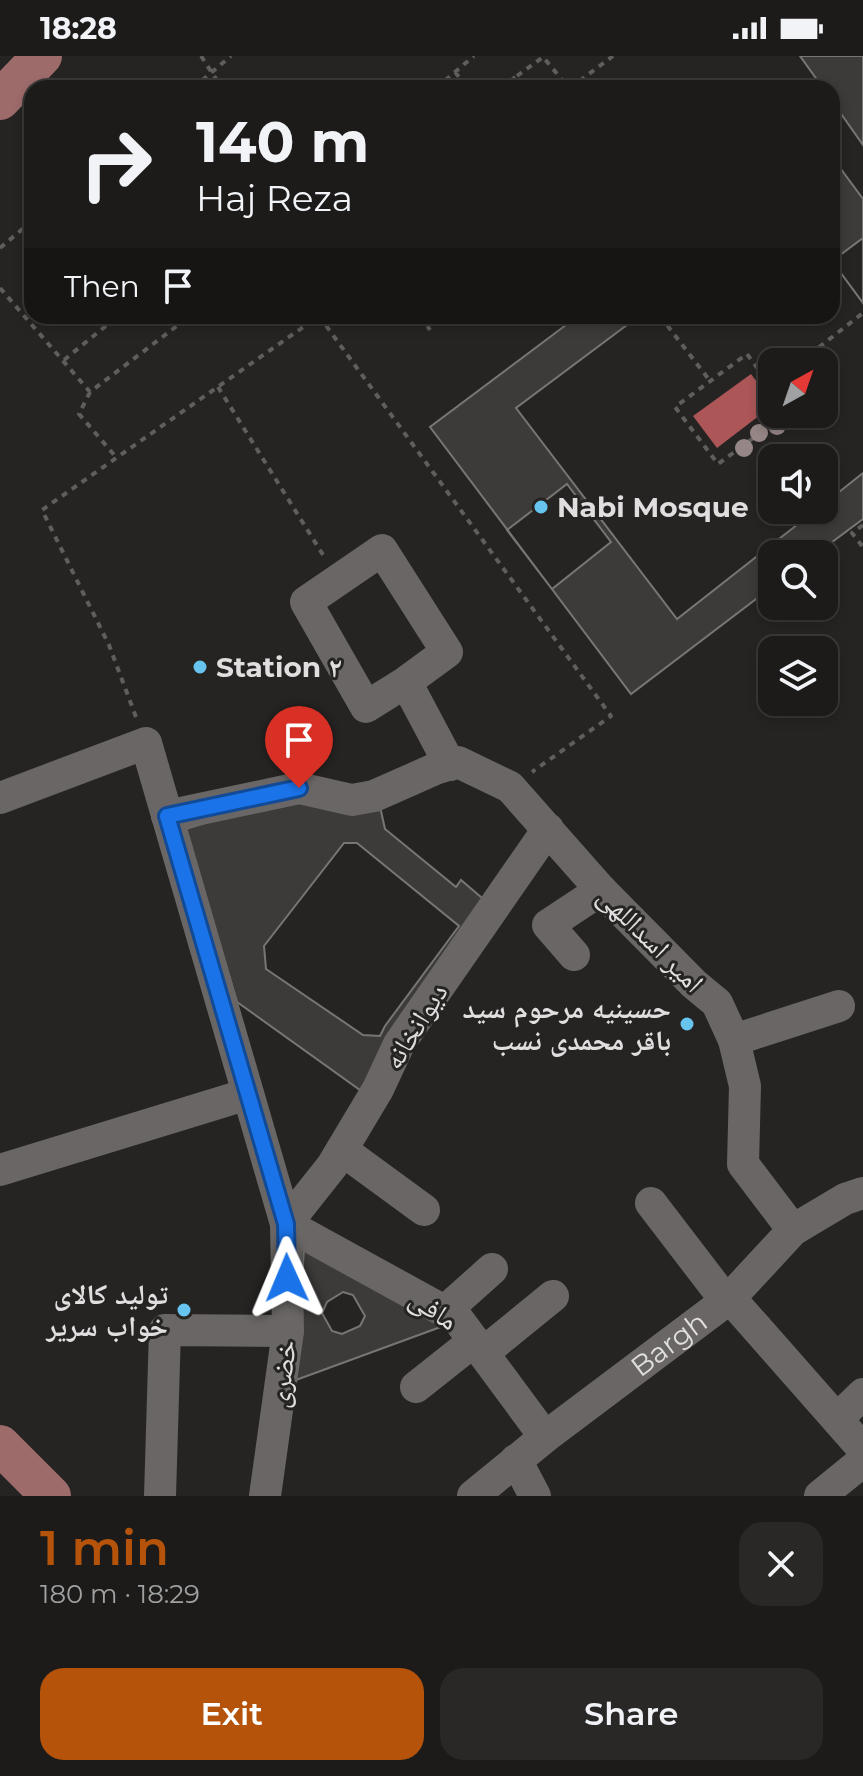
<!DOCTYPE html>
<html lang="en">
<head>
<meta charset="utf-8">
<style>
	body { margin:0; font-family:Montserrat,"Noto Naskh Arabic",sans-serif; background:#292827; color:#f1f3f6; height:100vh; display:flex; flex-direction:column; font-size:30px; white-space:nowrap }
	* { box-sizing:border-box; margin:0 }
	p { font-size:26px; color:#a0a1a2 }
	.icon { flex:none; width:44px; height:44px; fill:none; stroke:currentColor; stroke-width:2; stroke-linecap:round; stroke-linejoin:round }
	.map { position:relative; height:1440px; overflow:hidden }
	.panel { display:flex; flex-direction:column; background:#1c1b1a; flex:1 }
	.panel>* { flex:none }
	.hud { position:absolute; left:24px; top:24px; width:816px; height:244px; border-radius:24px; box-shadow:0 4px 12px #0003,0 0 0 2px #3a3939; background:#1c1b1a; color:#f1f3f6; overflow:hidden }
	.needle { width:52px; rotate:40deg }
	.tools { position:absolute; left:758px; top:292px; display:grid; gap:16px }
	.tools a { display:grid; place-items:center; width:80px; height:80px; border-radius:16px; background:#1c1b1a; box-shadow:0 4px 12px #0003,0 0 0 2px #3a3939; font-size:40px }
	.pin { position:absolute; display:grid; place-items:center; width:68px; height:68px; color:#fff; margin:-82px -34px; border-radius:50% 50% 50% 0; rotate:-45deg; box-shadow:0 0 8px #0007 }
	.pin .icon { rotate:45deg }
	.me { position:absolute; width:88px; margin:-44px; rotate:359deg; stroke-linejoin:round; filter:drop-shadow(0 0 6px #0008) }
	.turn { display:flex; align-items:center; gap:28px; height:168px; padding:0 40px; font-size:36px }
	.turn .icon { width:104px; height:104px; stroke-width:2.5 }
	.turn b { display:block; font-size:56px; line-height:68px }
	.then { display:flex; align-items:center; height:76px; padding:0 40px; background:#0003; gap:16px; font-size:30px }
	.round { display:grid; place-items:center; flex:none; width:84px; height:84px; border-radius:24px; background:#292827 }
	.headline { display:flex; align-items:center; justify-content:space-between; height:136px; padding:0 40px }
	h1 { font-size:48px; font-weight:600; line-height:60px; color:#b45309 }
	.primary-button { display:flex; gap:16px; margin-top:auto; padding:16px 40px }
	.primary-button a { flex:1; height:92px; border-radius:24px; background:#b45309; color:#fff; font-size:32px; font-weight:600; line-height:92px; text-align:center }
	.primary-button a+a { background:#292827; color:#f1f3f6 }
	.status { display:flex; justify-content:space-between; align-items:center; height:56px; padding:0 40px; background:#1c1b1a; direction:ltr }
	.status svg { height:22px; fill:currentColor }
	.map>svg:first-child { display:block }
</style>
</head>
<body>
<div class="status"><b>18:28</b><svg viewBox="0 0 49 12"><path d="M0 12V9h3v3zM5 12V6h3v6zM10 12V3h3v9zM15 12V0h3v12zM26 1h20v11H26zM47 4h2v5h-2z"/></svg></div>
<div class="map">
<svg width="863" height="1440" viewBox="0 0 863 1440">
	<rect width="100%" height="100%" fill="#262423"/>
	<!-- water -->
	<path fill="#ac5658" d="M751,318L772,346V350L717,392L693,360Z"/>
	<!-- building -->
	<path fill="#3d3b3a" stroke="#787575" stroke-width="2" fill-rule="evenodd" d="M800,0H863V89L832,45V32H823Z
		M832,101L863,143V247L832,205Z
		M863,182V247L832,205Z
		M578,260H639L516,352L677,563L816,454H824V448L863,417V463L816,498H772V531L631,638L430,371Z
		M567,428L611,486L552,533L507,474Z
		M300,739L379,746L385,773L456,831L461,824L496,854L367,1039L237,946L185,773ZM344,787H357L459,870L385,970L380,980L363,979L266,913L264,890Z
		M304,1192L446,1269L296,1324ZM343,1236L353,1239L365,1260L360,1270L342,1278L332,1275L322,1257L327,1246Z"/>
	<g fill="none" stroke-linecap="round" stroke-linejoin="round">
		<!-- path -->
		<path stroke="#605e5d" stroke-width="4" stroke-dasharray="6 6" stroke-linecap="butt" d="M201,0L222,32
			M455,16L468,32
			M517,20L543,1L569,32
			M193,32L231,0
			M436,32L474,0
			M501,32L517,20L526,32
			M570,32L613,0
			M0,192L32,165
			M0,232L90,336L190,260
			M319,260L611,660L532,716
			M421,260L430,274
			M660,260L710,325
			M64,304L118,260
			M800,306L863,257
			M218,331L325,502
			M772,332L747,298L675,351L718,408L786,358
			M90,336L79,358L116,401
			M863,469L852,477L863,491
			M136,661L109,589L42,454L319,260"/>
		<!-- minor -->
		<g stroke="#696665" stroke-width="32">
			<path d="M406,626L366,651L306,546L382,494L447,596L406,626L450,709"/>
			<path d="M0,742L146,687L286,1168L288,1275L265,1440"/>
			<path d="M167,760L299,732L352,744L374,740L435,713L458,706L510,731L601,834L694,928L717,947L734,984L745,1030L743,1108L793,1174"/>
			<path d="M574,899L548,869L601,834"/>
			<path d="M734,984L839,950"/>
			<path d="M342,1094L424,1154"/>
			<path d="M0,1114L248,1038"/>
			<path d="M651,1147L726,1245"/>
			<path d="M730,1242L863,1393"/>
			<path d="M445,1255L492,1213"/>
			<path d="M483,1297L553,1240"/>
			<path d="M416,1331L474,1285"/>
			<path d="M837,1363L863,1338"/>
			<path d="M545,1381L457,1262L286,1168L332,1110L378,1033L399,988L548,773"/>
			<path d="M516,1404L535,1440"/>
			<path d="M160,1440L165,1274L288,1275"/>
			<path id="s1" d="M473,1440L545,1381L730,1242L793,1174L845,1143L863,1137"/>
			<path d="M820,1440L863,1405"/>
		</g>
		<!-- major -->
		<path stroke="#9e6b6b" stroke-width="40" d="M0,44L42,0
			M0,1389L51,1440"/>
	</g>
	<!-- trees -->
	<g fill="#968786">
		<circle cx="777" cy="370" r="9"/>
		<circle cx="759" cy="377" r="9"/>
		<circle cx="744" cy="392" r="9"/>
	</g>
	<g fill="none" stroke-linecap="round" stroke-linejoin="round">
		<defs>
			<path id="route" d="M287,1222L286,1168L167,760L299,732"/>
		</defs>
		<!-- route casing -->
		<use href="#route" stroke="#114b97" stroke-width="20"/>
		<!-- route -->
		<use href="#route" stroke="#1a73e8" stroke-width="14"/>
	</g>
	<!-- markers -->
	<g fill="#66c4ef" stroke="#262423" stroke-width="3">
		<circle cx="541" cy="451" r="8"/>
		<circle cx="200" cy="611" r="8"/>
		<circle cx="687" cy="968" r="8"/>
		<circle cx="184" cy="1254" r="8"/>
	</g>
	<g text-anchor="middle" stroke-width="6" stroke-linejoin="round" paint-order="stroke">
		<!-- poi labels -->
		<g font-size="28" font-weight="bold" fill="#e0dede" stroke="#262423" text-anchor="start">
			<text x="557" y="461">Nabi Mosque</text>
			<text x="216" y="621">Station ۲</text>
			<text x="671" y="962" text-anchor="end">حسینیه مرحوم سید<tspan x="671" dy="32">باقر محمدی نسب</tspan></text>
			<text x="168" y="1248" text-anchor="end">تولید کالای<tspan x="168" dy="32">خواب سریر</tspan></text>
		</g>
		<!-- street labels -->
		<g font-size="28" fill="#e0dede" stroke="#262423">
			<text transform="translate(651 883) rotate(45)" y="10">امیر اسداللهی</text>
			<text transform="translate(415 970) rotate(-58)" y="10">دیوانخانه</text>
			<text transform="translate(434 1253) rotate(34)" y="10">مافی</text>
			<text dy="10" stroke="none"><textPath href="#s1" startOffset="248">Bargh</textPath></text>
			<text transform="translate(282 1318) rotate(-83)" y="10">خضری</text>
		</g>
	</g>
</svg>
<div class="tools">
<a><svg class="needle" viewBox="-14 -14 28 28"><path d="M0-13l5 13h-10z" fill="#e53935"/><path d="M0 13l5-13h-10z" fill="#a0a1a2"/></svg></a>
<a><svg class="icon" aria-label="sound" viewBox="0 0 24 24"><path d="M4 9h4l5-4v14l-5-4H4zM17 9q2 3 0 6"/></svg></a>
<a><svg class="icon" aria-label="search" viewBox="0 0 24 24"><circle cx="10" cy="10" r="6"/><path d="M15 15l6 6"/></svg></a>
<a><svg class="icon" aria-label="layers" viewBox="0 0 24 24"><path d="M12 4l9 5-9 5-9-5zM3 14l9 5 9-5"/></svg></a>
</div>
<div class="pin" style="left:299px;top:732px;background:#d93025"><svg class="icon" aria-label="arrive" viewBox="0 0 24 24"><path d="M6 21V4h12l-3 4 3 4H6"/></svg></div>
<svg class="me" style="left:287px;top:1222px" viewBox="-20 -20 40 40"><path d="M0-17L14 15 0 8-14 15z" fill="#1a73e8" stroke="#fff" stroke-width="4"/></svg>
<div class="hud">
<div class="turn"><svg class="icon" aria-label="right" viewBox="0 0 24 24"><path d="M7 20v-9h11M14 6l5 5-5 5"/></svg><div><b>140 m</b>Haj Reza</div></div>
<div class="then">Then<svg class="icon" aria-label="arrive" viewBox="0 0 24 24"><path d="M6 21V4h12l-3 4 3 4H6"/></svg></div>
</div>
</div>
<section class="panel">
<div class="headline"><div><h1>1 min</h1><p>180 m · 18:29</p></div><a class="round"><svg class="icon" aria-label="close" viewBox="0 0 24 24"><path d="M6 6l12 12M18 6L6 18"/></svg></a></div>
<div class="primary-button"><a>Exit</a><a>Share</a></div>
</section>
</body>
</html>
